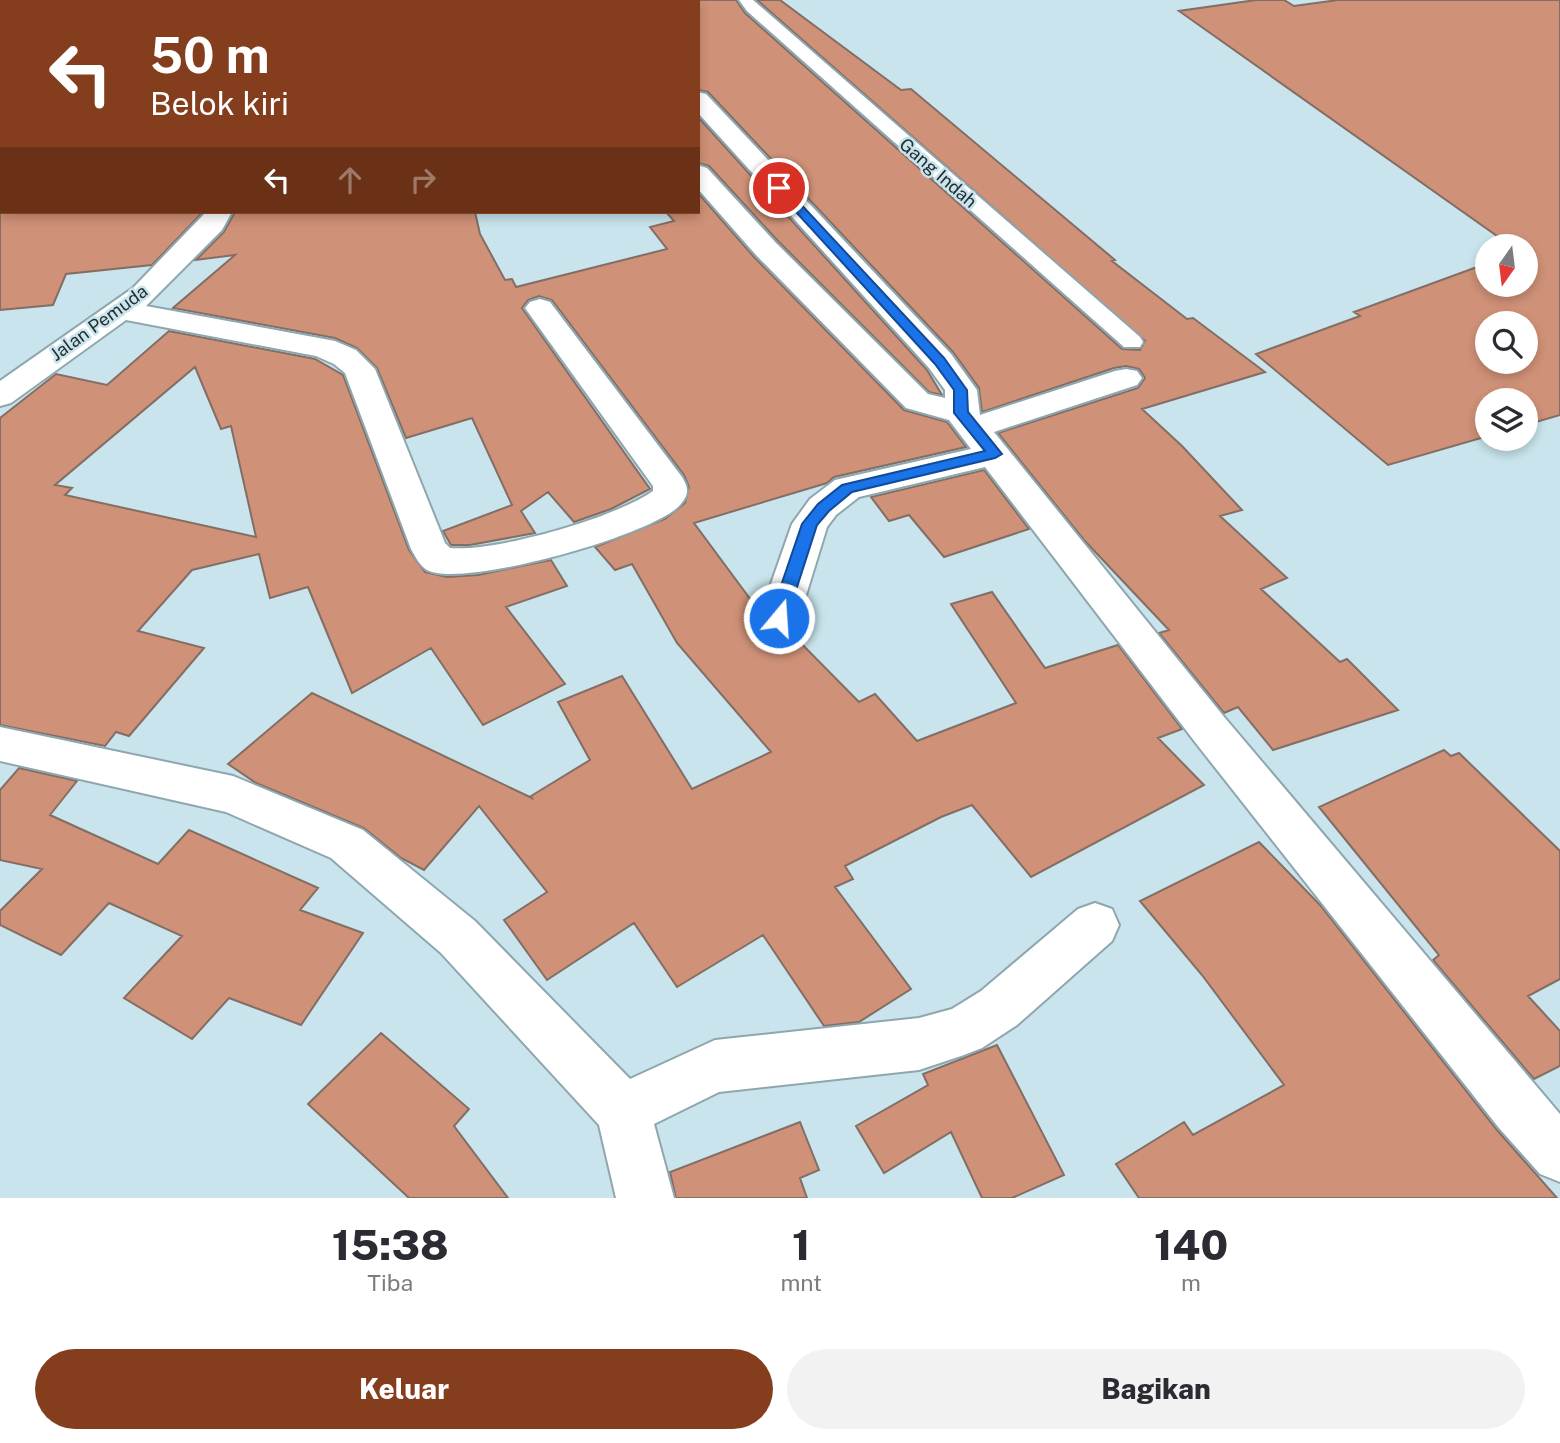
<!DOCTYPE html>
<html lang="id">
<head>
<meta charset="utf-8">
<style>
	body { margin:0; font-family:"Public Sans",sans-serif; background:#f2f2f3; color:#2b2b33; height:100vh; display:flex; flex-direction:column; font-size:26px; white-space:nowrap }
	* { box-sizing:border-box; margin:0 }
	p { font-size:23px; color:#7c7c81 }
	.icon { flex:none; width:38px; height:38px; fill:none; stroke:currentColor; stroke-width:2; stroke-linecap:round; stroke-linejoin:round }
	.map { position:relative; height:1198px; overflow:hidden }
	.panel { display:flex; flex-direction:column; background:#fff; flex:1 }
	.panel>* { flex:none }
	.hud { position:absolute; left:0px; top:0px; width:700px; height:214px; box-shadow:0 4px 10px #0003; background:#853e1d; color:#fff; overflow:hidden }
	.needle { width:46px; rotate:194deg }
	.tools { position:absolute; left:1475px; top:234px; display:grid; gap:14px }
	.tools a { display:grid; place-items:center; width:63px; height:63px; border-radius:50%; background:#fff; box-shadow:0 4px 10px #0003; font-size:35px }
	.pin { position:absolute; display:grid; place-items:center; width:60px; height:60px; color:#fff; margin:-30px; border:4px solid #fff; border-radius:50%; box-shadow:0 2px 7px #0007 }
	.me { position:absolute; width:77px; margin:-38px; rotate:18deg; stroke-linejoin:round; filter:drop-shadow(0 0 5px #0008) }
	.turn { display:flex; align-items:center; gap:24px; height:147px; padding:0 35px; font-size:32px }
	.turn .icon { width:91px; height:91px; stroke-width:2.5 }
	.turn b { display:block; font-size:49px; line-height:60px }
	.lanes { display:flex; align-items:center; height:66px; padding:0 35px; background:#0003; justify-content:center; gap:35px; direction:ltr }
	.lanes .off { opacity:.35 }
	.eta { display:flex; justify-content:space-evenly; align-items:center; height:119px; text-align:center }
	.eta b { font-size:42px; font-weight:800; line-height:49px }
	.cta { display:flex; gap:14px; margin-top:auto; padding:14px 35px }
	.cta a { flex:1; height:80px; border-radius:42px; background:#853e1d; color:#fff; font-size:28px; font-weight:800; line-height:80px; text-align:center }
	.cta a+a { background:#f2f2f3; color:#2b2b33 }
	.map>svg:first-child { display:block }
</style>
</head>
<body>
<div class="map">
<svg width="1560" height="1198" viewBox="0 0 1560 1198">
	<rect width="100%" height="100%" fill="#c9e4ec"/>
	<!-- building -->
	<path fill="#cf9177" stroke="#836e65" stroke-width="2" fill-rule="evenodd" d="M698,0H736L745,13L1122,349L1140,350L1145,341L757,0H780L901,90L911,89L1115,260L1112,261L1187,319L1193,318L1265,372L1142,409L1182,446L1242,510L1220,516L1287,578L1261,589L1340,662L1347,659L1398,710L1273,750L1238,707L1224,713L1159,633L1169,630L1084,540L998,433L1138,388L1145,378L1139,369L1126,366L1114,368L982,412L979,388L953,352L708,92L698,90Z
		M1256,0H1284L1294,6L1338,0H1560V415L1526,425V401H1488V436L1388,465L1256,354L1360,316L1354,312L1488,263V285H1526V247H1498L1493,243L1504,241L1179,11ZM1488,324H1526V362H1488Z
		M698,117L927,370L942,395L929,392L778,241L709,166L698,163Z
		M698,193L754,257L904,410L947,422L966,447L834,477L827,483L694,523L759,611L757,619L763,629L778,635L790,632L859,702L875,694L917,741L1016,703L951,604L992,592L1045,668L1118,645L1182,729L1158,738L1204,785L1031,877L972,805L941,817L845,866L853,879L835,887L911,989L859,1022L824,1026L763,935L677,987L634,923L547,980L504,920L547,892L479,806L424,870L401,858L364,828L256,783L228,764L312,693L532,798L531,796L590,760L558,702L622,676L692,789L771,752L677,643L632,564L615,570L595,547L665,519L685,503L689,487L684,475L552,300L539,296L528,300L522,308L650,489L611,509L574,522L548,492L521,511L535,533L470,545H451L443,531L512,505L472,418L406,438L377,368L357,348L335,338L173,308L235,255L196,260L224,232L235,212H475L480,234L505,280L512,279L516,287L667,249L650,227L674,221L666,212H698Z
		M0,212H203L152,265L66,274L53,305L0,310Z
		M169,331L315,359L343,375L409,550L425,572L447,577L478,575L551,560L567,586L506,607L565,684L483,725L431,648L352,693L308,587L270,598L259,554L192,570L138,631L204,648L129,736L116,732L105,746L0,725V418L56,374L107,385ZM195,367L221,429L231,426L256,537L65,495L72,488L55,485Z
		M984,470L1029,529L944,557L909,515L889,521L871,497Z
		M1444,750L1451,756L1459,753L1560,851V979L1528,996L1560,1031V1066L1534,1079L1433,960L1439,955L1319,807Z
		M19,768L77,781L50,815L158,864L189,830L318,888L300,910L363,933L301,1025L229,998L192,1039L124,998L182,936L109,903L61,955L0,925V911L42,869L0,860V790Z
		M1259,842L1320,905L1497,1130L1557,1198H1139L1116,1164L1184,1122L1193,1135L1284,1085L1202,975L1140,901Z
		M381,1033L469,1109L454,1126L508,1198H409L308,1104Z
		M997,1045L1064,1175L1012,1198H982L951,1132L884,1173L856,1126L928,1085L923,1074Z
		M800,1122L819,1170L800,1178L807,1198H676L670,1172Z"/>
	<g fill="none" stroke-linecap="round" stroke-linejoin="round">
		<defs>
			<path id="service" d="M739,0H753L1140,337L1143,342L1140,347H1124L747,11Z
				M0,162H2V172H0Z"/>
			<path id="minor" d="M121,0H141V2H121Z
				M543,0H563L564,2H544Z
				M603,0H623L624,2H604Z
				M698,92L706,94L951,354L977,390L980,415L1115,371L1126,369L1137,371L1142,378L1137,385L994,432L1225,718L1560,1114V1182L1540,1174L1499,1128L1195,742L985,467L859,497L836,515L827,527L799,618L793,628L779,632L765,628L759,618L792,524L810,499L835,480L971,449L949,420L906,408L756,255L698,189V165L707,168L776,243L928,394L945,398V390L929,368L698,113Z
				M206,212H232L222,230L146,306L335,341L356,350L375,369L445,543L450,548C496,552 615,518 653,491V486L525,308L530,302L540,299L550,302L682,477C689,488 689,495 680,505C654,535 462,589 427,570C420,566 415,556 411,549L345,373L334,364L316,356L126,320L11,403L0,406V381L133,288Z
				M0,727L233,776L363,830L475,921L630,1079L715,1040L919,1018L952,1009L981,991L1078,909L1095,903L1112,909L1119,925L1112,941L1017,1025L982,1048L964,1055L919,1070L719,1092L654,1124L674,1198H616L599,1125L441,953L331,858L226,812L0,761Z"/>
			<path id="trunk" d="M454,0H485L453,2Z
				M0,58H2V72H0Z"/>
		</defs>
		<!-- service casing -->
		<use href="#service" stroke="#8ea7af" stroke-width="4"/>
		<!-- minor casing -->
		<use href="#minor" stroke="#8ea7af" stroke-width="4"/>
		<!-- trunk casing -->
		<use href="#trunk" stroke="#fff" stroke-width="4"/>
		<!-- service -->
		<use href="#service" fill="#fff" fill-rule="evenodd"/>
		<!-- minor -->
		<use href="#minor" fill="#fff" fill-rule="evenodd"/>
		<!-- trunk -->
		<use href="#trunk" fill="#58b0c6" fill-rule="evenodd"/>
	</g>
	<!-- route -->
	<path fill="#1a73e8" stroke="#114b97" stroke-width="2" d="M776,185H783L944,358L967,390L968,412L1002,454L995,458L852,492L829,511L817,525L787,618L779,623L770,618L802,524L818,504L842,485L985,451L954,413V390L935,364L776,190Z"/>
	<g text-anchor="middle" stroke-width="5" stroke-linejoin="round" paint-order="stroke">
		<!-- far-street labels -->
		<g font-size="18" fill="#242e31" stroke="#c9e4ec">
			<text transform="translate(938 173) rotate(41)" y="6">Gang Indah</text>
			<text transform="translate(99 323) rotate(-36)" y="6">Jalan Pemuda</text>
		</g>
	</g>
</svg>
<div class="tools">
<a><svg class="needle" viewBox="-14 -14 28 28"><path d="M0-13l5 13h-10z" fill="#e53935"/><path d="M0 13l5-13h-10z" fill="#7c7c81"/></svg></a>
<a><svg class="icon" aria-label="search" viewBox="0 0 24 24"><circle cx="10" cy="10" r="6"/><path d="M15 15l6 6"/></svg></a>
<a><svg class="icon" aria-label="layers" viewBox="0 0 24 24"><path d="M12 4l9 5-9 5-9-5zM3 14l9 5 9-5"/></svg></a>
</div>
<div class="pin" style="left:779px;top:188px;background:#d93025"><svg class="icon" aria-label="arrive" viewBox="0 0 24 24"><path d="M6 21V4h12l-3 4 3 4H6"/></svg></div>
<svg class="me" style="left:779px;top:618px" viewBox="-20 -20 40 40"><circle r="17" fill="#1a73e8" stroke="#fff" stroke-width="3"/><path d="M0-11L8 9 0 5-8 9z" fill="#fff"/></svg>
<div class="hud">
<div class="turn"><svg class="icon" aria-label="left" viewBox="0 0 24 24"><path d="M17 20v-9H6M10 6l-5 5 5 5"/></svg><div><b>50 m</b>Belok kiri</div></div>
<div class="lanes"><svg class="icon" aria-label="left" viewBox="0 0 24 24"><path d="M17 20v-9H6M10 6l-5 5 5 5"/></svg><svg class="icon off" aria-label="ahead" viewBox="0 0 24 24"><path d="M12 20V5M6 11l6-6 6 6"/></svg><svg class="icon off" aria-label="right" viewBox="0 0 24 24"><path d="M7 20v-9h11M14 6l5 5-5 5"/></svg></div>
</div>
</div>
<section class="panel">
<div class="eta">
<div><b>15:38</b><p>Tiba</p></div>
<div><b>1</b><p>mnt</p></div>
<div><b>140</b><p>m</p></div>
</div>
<div class="cta"><a>Keluar</a><a>Bagikan</a></div>
</section>
</body>
</html>
